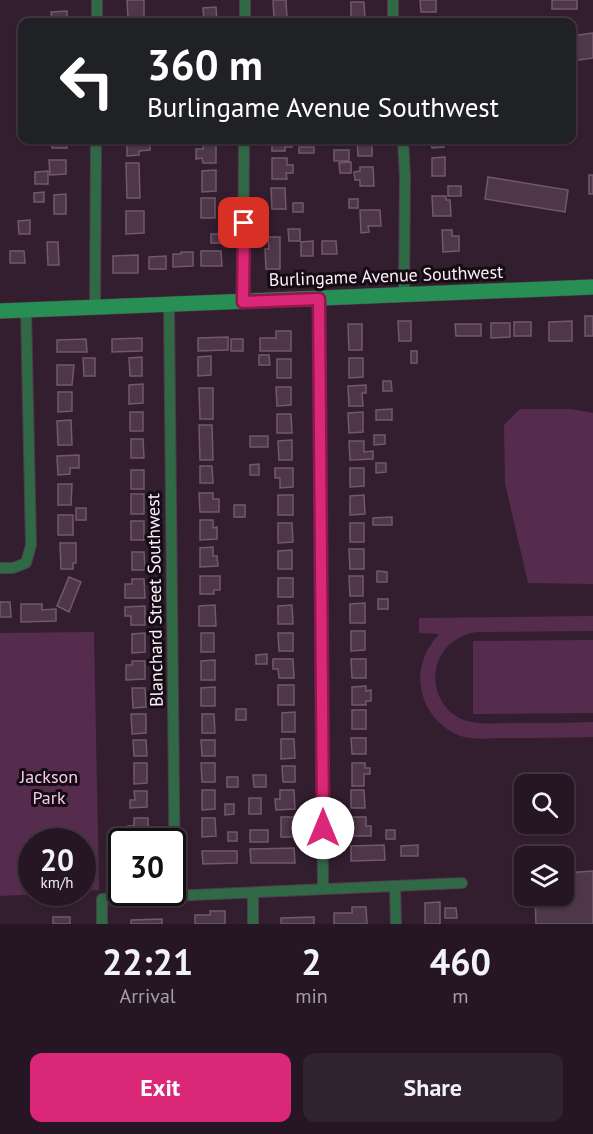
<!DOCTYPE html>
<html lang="en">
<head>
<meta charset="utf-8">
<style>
	body { margin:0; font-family:"PT Sans",sans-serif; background:#322330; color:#f1f3f6; height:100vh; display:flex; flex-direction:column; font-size:22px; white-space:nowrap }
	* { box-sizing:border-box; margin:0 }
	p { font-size:20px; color:#a49fa6 }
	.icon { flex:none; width:33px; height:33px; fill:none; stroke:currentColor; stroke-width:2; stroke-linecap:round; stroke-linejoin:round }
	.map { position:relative; height:924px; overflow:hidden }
	.sheet { display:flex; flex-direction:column; background:#261623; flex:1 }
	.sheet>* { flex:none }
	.guide { position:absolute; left:18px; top:18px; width:558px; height:126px; border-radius:12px; box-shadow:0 2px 4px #0004,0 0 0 2px #423541; background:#202124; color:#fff; overflow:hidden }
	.controls { position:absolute; left:514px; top:774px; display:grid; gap:12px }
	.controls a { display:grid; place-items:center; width:60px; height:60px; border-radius:12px; background:#261623; box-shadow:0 2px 4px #0004,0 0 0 2px #423541; font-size:30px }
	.speed { position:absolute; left:18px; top:828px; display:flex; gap:12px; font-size:30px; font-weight:700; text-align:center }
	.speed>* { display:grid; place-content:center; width:78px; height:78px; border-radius:50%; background:#261623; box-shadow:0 2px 4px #0004,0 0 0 2px #423541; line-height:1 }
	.speed small { font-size:15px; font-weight:400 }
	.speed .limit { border:3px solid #111; border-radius:9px; background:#fff; color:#111 }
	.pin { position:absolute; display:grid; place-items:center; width:51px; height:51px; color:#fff; margin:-26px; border-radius:12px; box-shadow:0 3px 9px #0006 }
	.me { position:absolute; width:66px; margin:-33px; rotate:0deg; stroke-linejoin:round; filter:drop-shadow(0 0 4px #0008) }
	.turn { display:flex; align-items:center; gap:21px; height:126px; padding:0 30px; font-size:27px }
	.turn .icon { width:78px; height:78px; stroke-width:2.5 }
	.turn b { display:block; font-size:42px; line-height:51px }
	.eta { display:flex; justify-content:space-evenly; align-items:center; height:102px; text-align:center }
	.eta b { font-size:36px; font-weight:600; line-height:42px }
	.primary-button { display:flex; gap:12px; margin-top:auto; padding:12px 30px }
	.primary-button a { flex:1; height:69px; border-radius:12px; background:#db2777; color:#fff; font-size:24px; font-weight:600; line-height:69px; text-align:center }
	.primary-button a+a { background:#322330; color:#f1f3f6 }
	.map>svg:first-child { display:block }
</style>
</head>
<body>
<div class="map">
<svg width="593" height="924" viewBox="0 0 593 924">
	<rect width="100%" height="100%" fill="#331e2f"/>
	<!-- green -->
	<path fill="#562c4e" d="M520,409H571L593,413V584L528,583L505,483L504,425Z
		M593,616V631L476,632C459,635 444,645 438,662C429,686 443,715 467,721C482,725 499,723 514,723C540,723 567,723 593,722V737C564,738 535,738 506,738C492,738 477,740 464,737C444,731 426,713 422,692C416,670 425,650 439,634L419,633V618Z
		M94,632L99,890L83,891L82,842H32V892L61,893L0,896V633Z
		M593,640V713L473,714V641Z"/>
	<!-- building -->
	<path fill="#4e3749" stroke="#71596c" stroke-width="1.5" d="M127,0H144V17L128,18Z
		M273,0H286L287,18L274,19Z
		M420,0H436V12H421Z
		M552,0H577V9H552Z
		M351,2H364L365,20L351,21Z
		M216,7L217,22H204L203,8Z
		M67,11V22H52L51,12Z
		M421,18H434V22H421Z
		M593,33V58L572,61V36Z
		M52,140H67V148H52Z
		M135,140H150V150L139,151V155L127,156V141Z
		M272,140H292V147H285V151H272Z
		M357,140H372V156H358Z
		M431,140H443L444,147L432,148Z
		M203,143H216V163H203L202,158L196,159V149H203Z
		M299,147H314V153H299Z
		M334,150H349V161H334Z
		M445,157V176H432V158Z
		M272,158H287V165H293V173H286L287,179H272Z
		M49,160H66V174L50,175Z
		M351,162V173H340L339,163Z
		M126,163H139L140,198H127Z
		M360,167H373L374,186H360V180H355L354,172L360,171Z
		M216,170V191L202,192V171Z
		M48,171V184H35V172Z
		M589,175H593V194H589Z
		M488,177L568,190L565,212L485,199Z
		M448,186H461V196H448Z
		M271,188H285L286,209H272Z
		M44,192V202H34V193Z
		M66,194V214H54V195Z
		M432,196H446V200H450L451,216H433Z
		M201,198H215V218H201Z
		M349,199H358V208H349Z
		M293,203H303V212H293Z
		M360,210H380L381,226H368L369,232L361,233Z
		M126,211H144V233L126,234Z
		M30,220V234H19L18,221Z
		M288,229H300V241H289Z
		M442,230H452V236H459V251L443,252Z
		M211,234H220L221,243H211Z
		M268,237H280V269H266L265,249H269Z
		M313,241V256H301V242Z
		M322,241H336L337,254H322Z
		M47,242H58L59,265H48Z
		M10,251H24L25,263H10Z
		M201,251H221L222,266H201Z
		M181,252H193V266L173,267V254H181Z
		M138,255V273H113V256Z
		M166,256V269H149V257Z
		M585,316H593V336H585Z
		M398,321H411V341H399Z
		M572,321V341H549V322Z
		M514,322H531V336H514Z
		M491,323H510V337L491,338Z
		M348,324H362V350H349Z
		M455,324H481V336H456Z
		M276,331H291V351H260V338H276Z
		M228,337V350L198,351V338Z
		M142,338V351L112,352V339Z
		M86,339L87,352H57V340Z
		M231,339H243V351H231Z
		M411,351H417V363H411Z
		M259,355H269L270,365H259Z
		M211,356V375L198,376V357Z
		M142,357V376H130L129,358Z
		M83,358H95V376H84Z
		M349,358H363V377L349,378Z
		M277,359H291V378H277Z
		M57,365H74L72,385H57Z
		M383,381H391L392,391H383Z
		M143,384V403L129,404V385Z
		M366,385V393H362L363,406H349L348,386Z
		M276,387H291V405L277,406Z
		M199,388H213V419H200Z
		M58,392H72V411L58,412Z
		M392,409V420H376V410Z
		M130,412H143V431H130Z
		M363,412V432L349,433L348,413Z
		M277,414H291L292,433H277Z
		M71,420L72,445H58L57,421Z
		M199,425H212L213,460H200Z
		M374,435H385V444L374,445Z
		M250,436H268V447H250Z
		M131,439H143L144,458H131Z
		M292,440V460H279L278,441Z
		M349,441H364V452L373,451V459L350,460Z
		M79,455V468H70V474L58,475L57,456Z
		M376,463H386V472L376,473Z
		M259,464V475H250V465Z
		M200,466H212L213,483H200Z
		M275,468H293V487L280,488V478H275Z
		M350,468H364V486L350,487Z
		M131,470H144V489H131Z
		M58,484H72L71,505H58Z
		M199,493H213V499H219V512H200Z
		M131,494H144V514H131Z
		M278,495H293V515H278Z
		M364,495L365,514L350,515V496Z
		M234,505H245V517H234Z
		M76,508H86V520H76Z
		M58,515H73V535H58Z
		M392,517V525H373V518Z
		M200,520H213V528L217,527V539L200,540Z
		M131,521H144V540H131Z
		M278,523H292L293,542L278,543Z
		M350,523H364V542H350Z
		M60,543H76V563H73V569H61Z
		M213,547V556H217L218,566L200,567V548Z
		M349,549H364V569H350Z
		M292,550V569H278V551Z
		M132,552H144L145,570H132Z
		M377,571L387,572V582H377Z
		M200,576H220V590H214V594H200Z
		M349,576H363V596H350Z
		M69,577L81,582L69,612L57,606Z
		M278,578H293V597H278Z
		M132,579H144L145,598H125V584H132Z
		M378,599H388V609H378Z
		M0,602H10L11,617H0Z
		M365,603V623H350V604Z
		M21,604H42V610L56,609V621L21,622Z
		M215,605L216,626H199V606Z
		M292,605L293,624H278V606Z
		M145,606V625H131V616H125V607Z
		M351,631H365V650L351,651Z
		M145,633V652L132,653V634Z
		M201,633H214V652H201Z
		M278,633H293V651H279Z
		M267,654V664H256V655Z
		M273,659H293L294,678H279L278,669H273Z
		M351,659H366V678H352Z
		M215,660V680H201V661Z
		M132,661H145V679L126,680V665H132Z
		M278,685H294V705H278Z
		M366,686V691L371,690V701H366V705H352V687Z
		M215,687V706H201V688Z
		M132,688H145L146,707L133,708Z
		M236,709H246V720H236Z
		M352,710H366V729H352Z
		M295,712V732H282V713Z
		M131,714H146V733L132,734Z
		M202,714H214L215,733H202Z
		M351,738H366V754H352Z
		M281,739H294L295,758L281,759Z
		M133,740H146L147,756H134Z
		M201,740H215V756H202Z
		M134,763H147V783L134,784Z
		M201,763H215V782H202Z
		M352,763H365V768H370V774H364V786H352Z
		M282,766H295V782H283Z
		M253,775H266V787H254Z
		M227,777H238V787H227Z
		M202,790H215V809L202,810Z
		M280,790H294L295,809L276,810L275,799H280Z
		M351,790H364L365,808H351Z
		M134,791H147V807L130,808V800H135Z
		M249,798H261V814H249Z
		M225,804H234V814L225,815Z
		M281,817H294V837H281Z
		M351,817H366V826H371V836H352Z
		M134,818H148V836L128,837V826H134Z
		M202,818H215L216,836L202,837Z
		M250,830H268V842H250Z
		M386,830H395V839H386Z
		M228,832H237V841H228Z
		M384,845L385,860L351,861V846Z
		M418,845V856H401V846Z
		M294,848L295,863H251L250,849Z
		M202,851H237V863L203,864Z
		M593,871V924H536L535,896H564V873Z
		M440,902V924H425V903Z
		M352,907H366L367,924H334V913H352Z
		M445,908H456L457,918H445Z
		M210,911H225V924H195V915H210Z
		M53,917H70V924H53Z
		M314,917V924H281V918Z
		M162,919V924H131V920Z"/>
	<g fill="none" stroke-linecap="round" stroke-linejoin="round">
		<defs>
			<path id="street" d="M97,22V0
				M245,22V0
				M393,22V0
				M403,140L405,177L404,295
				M319,299L323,889
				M243,302L244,140
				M169,306L175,895
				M95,308L96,140
				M0,568H13L26,563L31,545L26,310
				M395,886L396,924
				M253,893V924
				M102,924V899L462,883"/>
			<path id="secondary" d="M0,311L593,287"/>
		</defs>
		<!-- street casing -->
		<use href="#street" stroke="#4f3b4b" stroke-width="12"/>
		<!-- secondary casing -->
		<use href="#secondary" stroke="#4f3b4b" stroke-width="16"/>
		<!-- street -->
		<use href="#street" stroke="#2f6945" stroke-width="10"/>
		<!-- secondary -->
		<use href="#secondary" stroke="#278e54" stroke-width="15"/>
	</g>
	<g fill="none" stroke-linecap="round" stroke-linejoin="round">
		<defs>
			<path id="route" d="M244,223L243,302L319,299L323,828"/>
		</defs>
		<!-- route casing -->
		<use href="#route" stroke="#8e194d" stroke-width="15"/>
		<!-- route -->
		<use href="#route" stroke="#db2777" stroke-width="10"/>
	</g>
	<g text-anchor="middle" stroke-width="6" stroke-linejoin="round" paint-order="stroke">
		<!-- street labels -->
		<g font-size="18" fill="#feeffa" stroke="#150c13">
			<text transform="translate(386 276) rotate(-2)" y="6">Burlingame Avenue Southwest</text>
			<text transform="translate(155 600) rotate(-91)" y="6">Blanchard Street Southwest</text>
		</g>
		<!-- park labels -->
		<g font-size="18" fill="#f6cbec" stroke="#150c13">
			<text x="49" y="783">Jackson<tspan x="49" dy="21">Park</tspan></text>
		</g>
	</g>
</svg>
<div class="controls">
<a><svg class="icon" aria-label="search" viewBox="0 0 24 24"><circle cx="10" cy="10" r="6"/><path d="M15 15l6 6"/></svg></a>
<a><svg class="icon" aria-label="layers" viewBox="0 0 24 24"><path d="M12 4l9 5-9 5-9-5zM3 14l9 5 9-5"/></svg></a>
</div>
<div class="speed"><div>20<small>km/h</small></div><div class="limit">30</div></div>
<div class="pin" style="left:244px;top:223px;background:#d93025"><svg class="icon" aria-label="arrive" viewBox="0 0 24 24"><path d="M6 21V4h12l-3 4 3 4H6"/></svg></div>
<svg class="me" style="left:323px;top:828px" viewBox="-20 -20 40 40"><circle r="19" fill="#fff"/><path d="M0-13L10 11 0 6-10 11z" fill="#db2777"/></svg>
<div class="guide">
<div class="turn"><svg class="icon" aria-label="left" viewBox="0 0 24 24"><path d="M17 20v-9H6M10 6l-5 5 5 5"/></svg><div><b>360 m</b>Burlingame Avenue Southwest</div></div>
</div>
</div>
<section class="sheet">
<div class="eta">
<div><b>22:21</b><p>Arrival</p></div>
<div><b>2</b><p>min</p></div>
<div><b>460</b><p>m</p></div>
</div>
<div class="primary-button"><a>Exit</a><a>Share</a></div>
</section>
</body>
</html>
